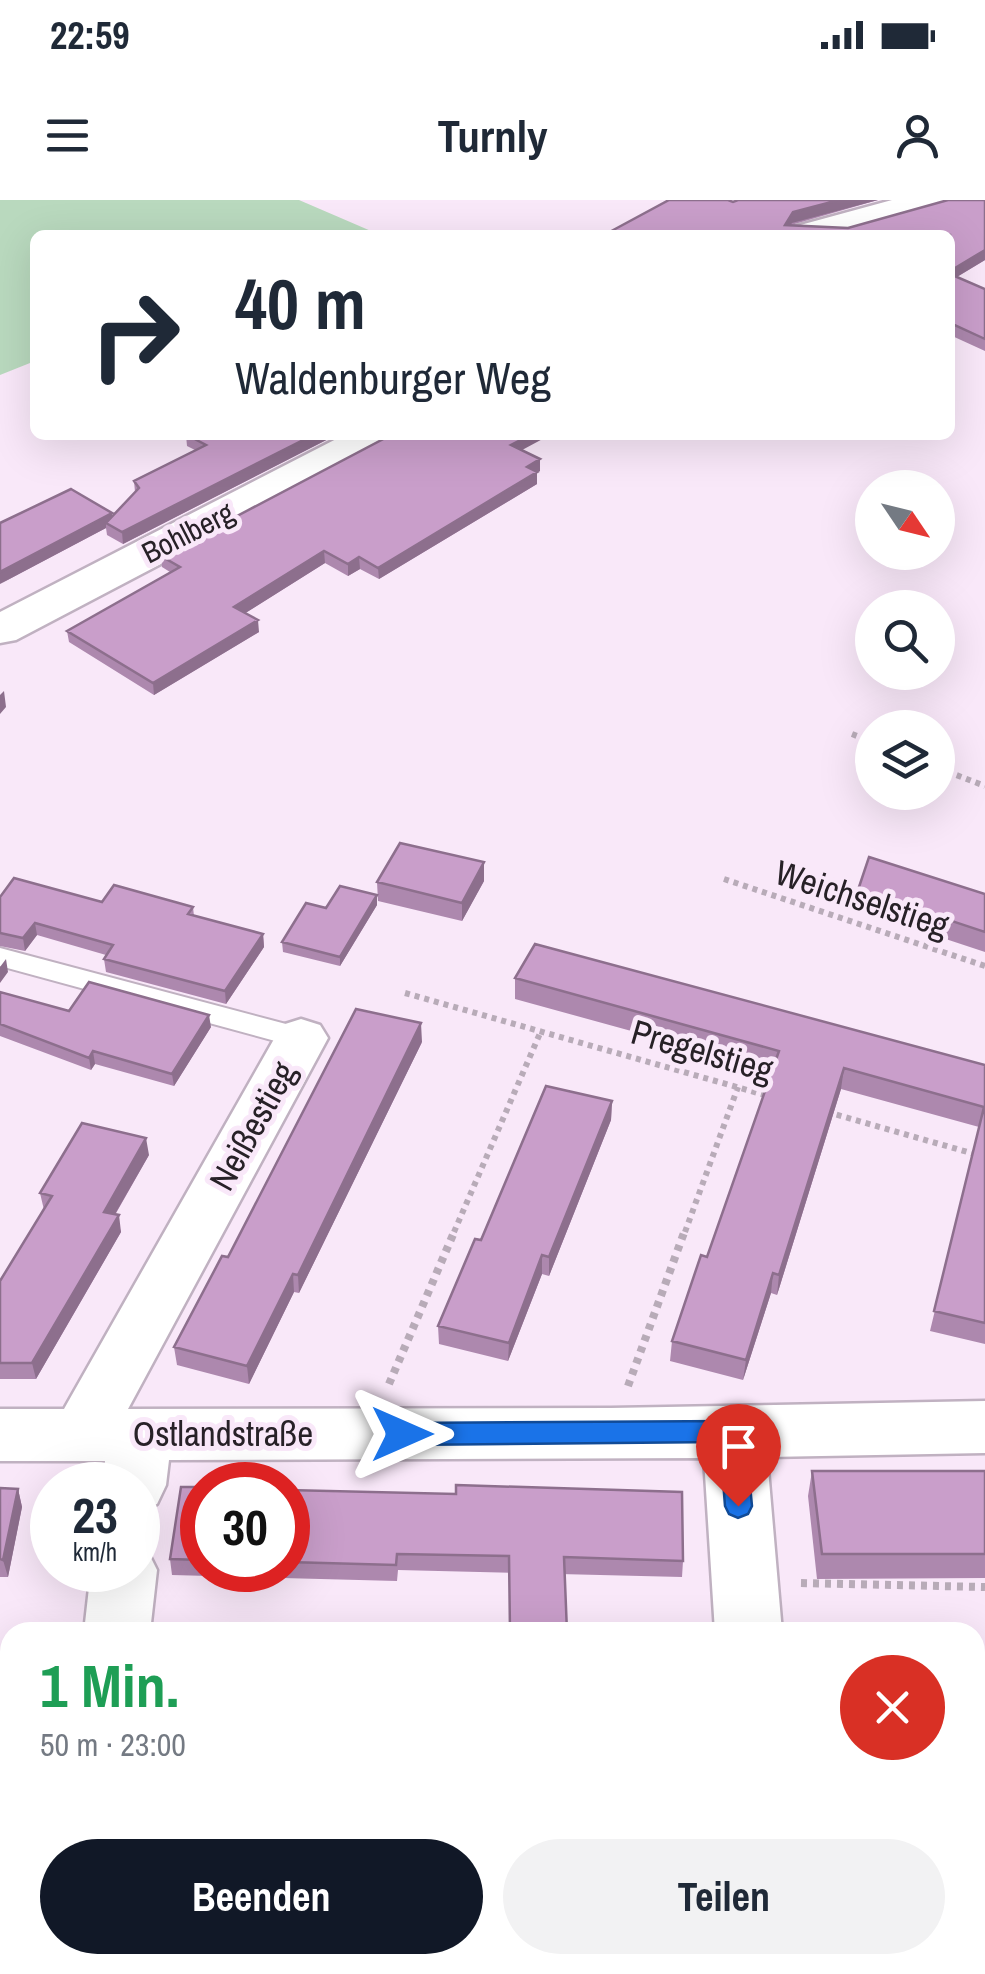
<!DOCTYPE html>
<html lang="de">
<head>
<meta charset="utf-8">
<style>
	body { margin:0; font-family:"Archivo Narrow",sans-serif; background:#f2f2f3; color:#1f2937; height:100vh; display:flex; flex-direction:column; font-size:38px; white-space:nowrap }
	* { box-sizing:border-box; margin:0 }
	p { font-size:32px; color:#747a83 }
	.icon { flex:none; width:55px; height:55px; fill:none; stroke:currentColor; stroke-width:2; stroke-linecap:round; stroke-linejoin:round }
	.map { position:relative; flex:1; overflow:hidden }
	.panel { position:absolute; left:0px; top:1422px; width:985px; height:352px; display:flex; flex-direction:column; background:#fff; border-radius:30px 30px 0 0; box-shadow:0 10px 40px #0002 }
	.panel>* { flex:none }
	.guide { position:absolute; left:30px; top:30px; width:925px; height:210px; border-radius:15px; box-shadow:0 10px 40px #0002; background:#fff; color:#1f2937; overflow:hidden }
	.needle { width:65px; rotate:125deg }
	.fabs { position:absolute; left:855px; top:270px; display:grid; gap:20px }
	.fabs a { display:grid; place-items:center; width:100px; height:100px; border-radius:50%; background:#fff; box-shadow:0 10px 40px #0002; font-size:50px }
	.speed { position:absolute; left:30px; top:1262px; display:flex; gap:20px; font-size:50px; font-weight:700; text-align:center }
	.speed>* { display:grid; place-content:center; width:130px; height:130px; border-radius:50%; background:#fff; box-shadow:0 10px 40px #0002; line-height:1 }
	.speed small { font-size:25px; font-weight:400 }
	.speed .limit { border:15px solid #d22; background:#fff; color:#111 }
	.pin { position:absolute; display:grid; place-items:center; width:85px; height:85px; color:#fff; margin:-102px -42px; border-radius:50% 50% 50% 0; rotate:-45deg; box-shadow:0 0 10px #0007 }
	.pin .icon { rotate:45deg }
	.me { position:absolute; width:110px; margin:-55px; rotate:90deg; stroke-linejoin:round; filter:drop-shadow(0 0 8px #0008) }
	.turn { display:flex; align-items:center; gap:35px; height:210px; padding:0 40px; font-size:45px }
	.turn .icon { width:130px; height:130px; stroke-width:2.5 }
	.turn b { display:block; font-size:70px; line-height:85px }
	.round { display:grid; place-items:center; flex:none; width:105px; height:105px; border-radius:52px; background:#f2f2f3 }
	.overview { display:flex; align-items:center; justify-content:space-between; height:170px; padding:0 40px }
	h1 { font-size:60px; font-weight:800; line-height:75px; color:#1e9e55 }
	.action { display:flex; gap:20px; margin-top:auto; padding:20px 40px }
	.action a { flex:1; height:115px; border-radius:60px; background:#111827; color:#fff; font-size:40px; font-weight:800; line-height:115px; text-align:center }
	.action a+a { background:#f2f2f3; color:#1f2937 }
	.status { display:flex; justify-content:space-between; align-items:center; height:70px; padding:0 50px; background:#fff; direction:ltr }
	.status svg { height:28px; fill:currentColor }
	header { display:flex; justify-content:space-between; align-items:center; height:130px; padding:0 40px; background:#fff; font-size:45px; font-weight:800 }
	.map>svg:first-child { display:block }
</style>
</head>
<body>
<div class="status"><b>22:59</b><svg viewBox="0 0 49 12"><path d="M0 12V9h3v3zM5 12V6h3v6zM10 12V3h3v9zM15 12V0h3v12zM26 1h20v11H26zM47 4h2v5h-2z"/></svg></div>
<header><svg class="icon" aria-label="menu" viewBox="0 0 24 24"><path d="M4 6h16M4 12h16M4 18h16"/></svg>Turnly<svg class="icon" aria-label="person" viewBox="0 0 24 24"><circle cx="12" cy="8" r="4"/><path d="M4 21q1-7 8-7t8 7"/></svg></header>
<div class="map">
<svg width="985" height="1774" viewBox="0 0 985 1774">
	<rect width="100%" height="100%" fill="#f9e8f9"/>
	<!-- green -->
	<path fill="#b9d9be" d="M0,0H299L371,31L360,35H35V161L0,175Z"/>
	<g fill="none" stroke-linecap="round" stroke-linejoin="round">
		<defs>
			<path id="service" d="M0,748L301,828L311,831L314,838L311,845L301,848L0,766Z"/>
			<path id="minor" d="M892,0H950L945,8L846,35H788L793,27Z
				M344,235H395L389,244L16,440L0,443V412Z
				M301,819L320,825L328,838L128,1209L611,1208L985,1201V1253L767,1257L782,1432H715L704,1258L169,1260L166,1285L157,1304L138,1310V1285H102L105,1261H0V1209H64L282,825Z
				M138,1347L147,1350L157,1370L150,1432H84L91,1370H138Z
				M45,1765H119L118,1774H44Z
				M743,1765H817L818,1774H744Z"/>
		</defs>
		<!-- service casing -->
		<use href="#service" stroke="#c0b1c1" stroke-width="4"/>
		<!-- minor casing -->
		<use href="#minor" stroke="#c0b1c1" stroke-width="5"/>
		<!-- path-far1 -->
		<path stroke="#b8abb8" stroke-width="6" stroke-dasharray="5 5" stroke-linecap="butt" d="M852,534L872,542
			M938,568L985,586
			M724,679L985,766
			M405,793L772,897
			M827,912L985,957
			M454,1032L541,831
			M685,1032L738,887"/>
		<!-- path -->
		<path stroke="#b8abb8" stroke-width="8" stroke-dasharray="6 6" stroke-linecap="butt" d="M389,1184L455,1030
			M628,1186L685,1030
			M801,1383L985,1387
			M0,1585L10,1583"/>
		<!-- service -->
		<use href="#service" fill="#fff" fill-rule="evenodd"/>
		<!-- minor -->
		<use href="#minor" fill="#fff" fill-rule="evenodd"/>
	</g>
	<!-- wall -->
	<path fill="#ad88ae" d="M669,0H728L733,2L738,0H878L791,25L848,28L948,0H985V60L957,77L985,89V151L950,135V35H604Z
		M186,235H336L123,344L107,335L106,328L0,384L112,316L135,292L134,281L195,250L187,246Z
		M522,250L540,259V271L537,272V284L379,379L360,369L348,376L325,363L245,413L259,432L154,495L69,442L67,431L170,372L162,367L161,356Z
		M484,681L462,721L378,701L377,682Z
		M858,690L985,694V752L855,709Z
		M377,695V705L340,766L283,752L282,742L326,708Z
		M0,697L193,707L194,716L263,734L264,747L226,804L106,772L104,759L106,755L37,735L25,751L0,746Z
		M515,778L985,865V1144L930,1131L979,927L841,889L777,1095L771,1093L743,1180L670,1161L672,1141L707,1057L773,870L515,799Z
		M0,792L69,811L211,827L174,886L95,864L91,870L0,836Z
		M422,842L299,1093L294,1092L249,1184L177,1165L174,1147L228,1057Z
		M612,901L611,920L549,1076L542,1074L508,1161L439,1144L438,1126L481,1040Z
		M149,955L115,1015L121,1032L36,1179H0V1081L44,1010L40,993Z
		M812,1271H985V1378L817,1379L808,1296Z
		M202,1287V1370H288V1290L683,1361L682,1377L398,1370L397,1381L172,1375L170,1359Z
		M0,1288L18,1289L22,1307L8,1377H0Z
		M642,1765H699L698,1774H643Z"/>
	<!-- shaded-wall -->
	<path fill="#8d6f8d" d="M839,0H878L792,23L784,35L785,25L793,12Z
		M985,50V60L950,81V71Z
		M313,235H336L123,344L122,332Z
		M530,235H550L511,256V245Z
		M540,259V271L526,279L527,267Z
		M537,272V284L379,379L378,368Z
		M112,313L113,324L106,323V328L0,384V372Z
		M324,351L325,363L236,419L234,407Z
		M359,357L360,369L348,376V364Z
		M258,420L259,432L154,495L153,483Z
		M4,491L6,507L0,514V495Z
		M484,662V681L462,721V703Z
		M377,695V705L340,766V757Z
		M35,723L37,735L25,751L23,738Z
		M263,734L264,747L226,804L225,791Z
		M6,759L8,772L0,783V767Z
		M209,815L211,827L174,886L172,874Z
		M421,823L422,842L299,1093L298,1075Z
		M93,851L95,864L91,870L89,858Z
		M844,868L841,889L777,1095L779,1075Z
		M612,901L611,920L549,1076V1057Z
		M146,938L149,955L107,1028L104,1012Z
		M119,1015L121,1032L36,1179L32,1163Z
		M542,1055V1074L508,1161L509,1143Z
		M773,1073L771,1093L743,1180L746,1160Z
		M293,1074L294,1092L249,1184L247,1166Z
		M18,1289L22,1307L8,1377L3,1360Z
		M10,1556V1573L0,1575V1557Z"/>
	<!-- building -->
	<path fill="#c99eca" stroke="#8d6f8d" stroke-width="2.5" d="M669,0H728L733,2L738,0H839L793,12L785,25L848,28L948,0H985V50L950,71V35H604Z
		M950,74L985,89V139L950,123Z
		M187,235H313L122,332L106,323L139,288L134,281L206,245Z
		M391,235H530L511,245L540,259L527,267L537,272L378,368L359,357L348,364L324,351L234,407L258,420L153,483L67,431L180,367L161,356Z
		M71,289L112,313L0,372V323Z
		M400,643L484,662L462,703L377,682Z
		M869,657L985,694V732L858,690Z
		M14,678L102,702L114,685L193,707L188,714L263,734L225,791L104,759L113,745L35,723L23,738L0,733V697Z
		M340,686L377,695L340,757L282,742L306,703L326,708Z
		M535,744L985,865V1123L934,1111L984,907L844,868L779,1075L773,1073L746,1160L672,1141L701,1055L707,1057L779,851L515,778Z
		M89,782L209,815L172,874L93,851L89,858L0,824V792L69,811Z
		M356,809L421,823L298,1075L293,1074L247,1166L174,1147L222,1056L228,1057Z
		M546,886L612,901L549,1057L542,1055L509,1143L438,1126L475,1039L481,1040Z
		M82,923L146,938L104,1012L119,1015L32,1163H0V1081L52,996L40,993Z
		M812,1271H985V1354H822Z
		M456,1285L682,1292L683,1361L564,1357L567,1432H510L509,1356L397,1354L396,1365L288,1362V1290L456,1294Z
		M181,1287H202V1360L170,1359Z
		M0,1288L18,1289L3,1360L0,1359Z
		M10,1472V1556L0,1557V1474Z
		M10,1702V1765H18V1774H0V1704Z
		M975,1762L985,1763V1774H912L913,1765H975Z
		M186,1765H280V1774H185Z"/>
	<!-- route -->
	<path fill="#1a73e8" stroke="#114b97" stroke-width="2.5" d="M732,1221L742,1224L745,1232L752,1306L748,1314L738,1318L729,1314L725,1306L720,1242L402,1245L393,1242L390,1234L393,1226L402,1223Z"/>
	<g text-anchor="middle" stroke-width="10" stroke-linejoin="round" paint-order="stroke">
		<!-- far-street labels -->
		<g font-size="30" fill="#272127" stroke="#f9e8f9">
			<text transform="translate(188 333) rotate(-27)" y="10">Bohlberg</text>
		</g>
		<!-- street labels -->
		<g font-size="35" fill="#272127" stroke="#f9e8f9">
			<text transform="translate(862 699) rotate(18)" y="12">Weichselstieg</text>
			<text transform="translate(702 851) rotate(16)" y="12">Pregelstieg</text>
			<text transform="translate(253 926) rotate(-61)" y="12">Neißestieg</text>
			<text x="223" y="1246">Ostlandstraße</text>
		</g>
	</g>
</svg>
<div class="fabs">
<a><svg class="needle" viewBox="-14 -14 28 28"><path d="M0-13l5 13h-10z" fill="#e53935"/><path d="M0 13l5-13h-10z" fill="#747a83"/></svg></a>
<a><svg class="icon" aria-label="search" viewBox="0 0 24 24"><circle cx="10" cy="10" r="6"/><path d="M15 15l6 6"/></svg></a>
<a><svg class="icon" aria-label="layers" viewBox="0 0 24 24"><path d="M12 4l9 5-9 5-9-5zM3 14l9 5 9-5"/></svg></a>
</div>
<div class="speed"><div>23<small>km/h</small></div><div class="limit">30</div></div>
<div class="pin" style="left:738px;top:1306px;background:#d93025"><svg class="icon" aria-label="arrive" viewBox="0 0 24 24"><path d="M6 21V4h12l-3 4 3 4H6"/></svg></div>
<svg class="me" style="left:402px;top:1234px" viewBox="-20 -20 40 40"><path d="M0-17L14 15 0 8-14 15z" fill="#1a73e8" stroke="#fff" stroke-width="4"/></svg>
<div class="guide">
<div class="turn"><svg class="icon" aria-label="right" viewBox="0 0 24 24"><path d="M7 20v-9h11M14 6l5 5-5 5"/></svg><div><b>40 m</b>Waldenburger Weg</div></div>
</div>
<section class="panel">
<div class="overview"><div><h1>1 Min.</h1><p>50 m · 23:00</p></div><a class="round" style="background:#d93025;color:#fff"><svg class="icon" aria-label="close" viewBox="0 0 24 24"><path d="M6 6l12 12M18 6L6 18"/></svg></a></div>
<div class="action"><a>Beenden</a><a>Teilen</a></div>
</section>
</div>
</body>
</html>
